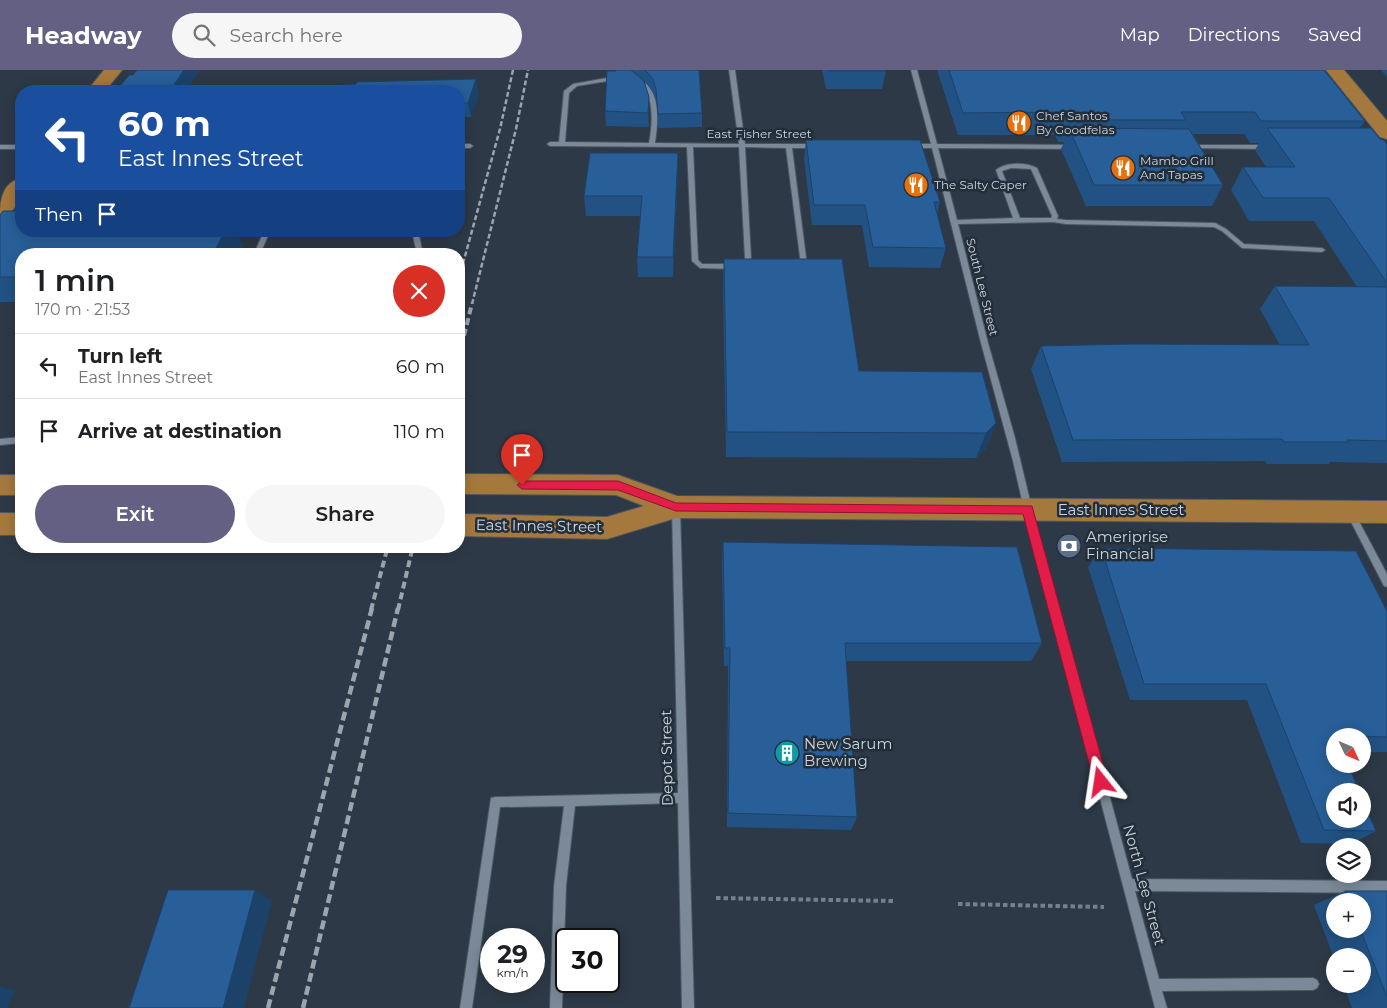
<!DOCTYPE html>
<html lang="en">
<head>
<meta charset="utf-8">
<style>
	body { margin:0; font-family:Montserrat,sans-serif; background:#f6f6f6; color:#202124; height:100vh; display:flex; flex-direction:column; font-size:19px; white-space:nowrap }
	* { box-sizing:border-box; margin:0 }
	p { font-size:16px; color:#757577 }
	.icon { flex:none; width:28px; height:28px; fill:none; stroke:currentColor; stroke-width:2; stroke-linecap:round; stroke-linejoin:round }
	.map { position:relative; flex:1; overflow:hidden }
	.panel { position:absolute; left:15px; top:178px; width:450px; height:305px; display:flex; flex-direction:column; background:#fff; border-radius:20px; box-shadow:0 2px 12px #0003 }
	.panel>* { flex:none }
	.guide { position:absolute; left:15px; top:15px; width:450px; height:152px; border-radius:20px; box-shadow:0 2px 12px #0003; background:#1a4fa0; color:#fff; overflow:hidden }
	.needle { width:32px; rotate:134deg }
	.fabs { position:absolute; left:1326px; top:658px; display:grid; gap:10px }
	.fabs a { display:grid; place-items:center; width:45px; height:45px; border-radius:50%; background:#fff; box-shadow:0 2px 12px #0003; font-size:25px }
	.speed { position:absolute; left:480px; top:858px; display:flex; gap:10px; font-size:25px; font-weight:700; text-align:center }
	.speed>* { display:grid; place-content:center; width:65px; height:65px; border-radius:50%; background:#fff; box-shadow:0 2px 12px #0003; line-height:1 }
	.speed small { font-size:12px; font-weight:400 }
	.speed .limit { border:2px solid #111; border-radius:8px; background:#fff; color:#111 }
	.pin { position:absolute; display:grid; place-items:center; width:42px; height:42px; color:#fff; margin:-51px -21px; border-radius:50% 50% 50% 0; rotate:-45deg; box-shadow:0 0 5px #0007 }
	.pin .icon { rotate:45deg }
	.me { position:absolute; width:55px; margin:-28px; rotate:345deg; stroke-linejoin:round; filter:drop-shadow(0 0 4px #0008) }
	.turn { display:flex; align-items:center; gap:18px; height:105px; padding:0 20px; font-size:22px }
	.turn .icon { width:65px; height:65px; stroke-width:2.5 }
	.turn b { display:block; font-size:35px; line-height:42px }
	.then { display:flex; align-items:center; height:48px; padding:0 20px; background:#0003; gap:10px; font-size:19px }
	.round { display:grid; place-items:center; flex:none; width:52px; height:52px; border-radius:26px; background:#f6f6f6 }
	.summary { display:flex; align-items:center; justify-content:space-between; height:85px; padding:0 20px }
	h1 { font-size:30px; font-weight:600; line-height:38px }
	.primary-button { display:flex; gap:10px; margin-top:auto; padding:10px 20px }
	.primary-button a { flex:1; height:58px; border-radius:30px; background:#636083; color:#fff; font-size:20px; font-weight:600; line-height:58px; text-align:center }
	.primary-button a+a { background:#f6f6f6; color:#202124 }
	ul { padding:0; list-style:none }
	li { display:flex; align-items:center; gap:15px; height:65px; padding:0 20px; border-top:1px solid #e0e0e0 }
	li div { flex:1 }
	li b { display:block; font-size:19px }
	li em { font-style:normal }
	header { display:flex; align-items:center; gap:30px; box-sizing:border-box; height:70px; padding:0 25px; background:#636083; color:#fff }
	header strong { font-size:24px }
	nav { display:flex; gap:28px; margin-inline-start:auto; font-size:18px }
	.search { width:350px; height:45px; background:#f6f6f6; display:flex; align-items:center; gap:12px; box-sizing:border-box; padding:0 18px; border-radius:28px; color:#757577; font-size:19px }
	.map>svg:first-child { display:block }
</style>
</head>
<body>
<header>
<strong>Headway</strong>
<div class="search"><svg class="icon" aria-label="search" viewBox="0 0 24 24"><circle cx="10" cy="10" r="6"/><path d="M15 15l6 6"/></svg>Search here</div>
<nav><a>Map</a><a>Directions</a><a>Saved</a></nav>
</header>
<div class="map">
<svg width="1387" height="938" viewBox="0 0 1387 938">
	<rect width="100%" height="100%" fill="#2d3946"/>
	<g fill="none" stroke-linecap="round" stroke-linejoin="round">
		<defs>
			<path id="minor" d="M729,0H735L745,74H817L820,76L817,78H792L807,195L806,197H804L801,195L786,78L745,77L751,188L747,198L734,199L700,198L692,191L687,77L550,76L547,74L550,72H559L564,21L573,14L618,6L620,7V9L577,16L569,23L565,72L649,73C652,57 654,36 646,21C644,16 639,14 635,10L638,8C662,19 658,51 655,73L739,74ZM693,77H739L745,188L742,194H702L698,190Z
				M911,0H917L937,74L1074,75L1077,77L1074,79L938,78L957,150L1013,148L996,100C1006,92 1026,92 1037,98L1058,146L1057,149L1066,150L1215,153L1226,159L1244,174L1322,178L1325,180L1322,182L1242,178L1222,161L1214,157L1066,154L1053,152L958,154L988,273L1015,368L1032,439L1132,809L1387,811V823L1135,821L1159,909L1313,908L1317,910L1319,914L1317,918L1313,920L1162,921L1167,938H1155L1024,439L1013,391L981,273L932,78H910L907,76L910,74H931ZM1011,98L1031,99L1052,146L1051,148H1020L1002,101Z
				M459,74H470L473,76L470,78H459Z
				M0,75H21V79H0Z
				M1190,75H1267L1270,77L1267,79L1188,78L1187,77Z
				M264,161H270L260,184H254Z
				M412,161H418L423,184H417Z
				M21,367V373L0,375V369Z
				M676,434L680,437L694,938H682L678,733L575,736L566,816L562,938H550L554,816L564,736L500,737L472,938H460L491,728L495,727L678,723L672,437Z
				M1351,441L1354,442L1387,504V517L1384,516L1347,444L1348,442Z"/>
			<path id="major" d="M104,0H122L105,21H87Z
				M1326,0H1344L1387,51V69L1380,67Z
				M21,108C22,124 18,143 0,147C0,131 2,113 21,108Z
				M459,404L618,405L677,426L1387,431V453L676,448L607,469L459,466V444L607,447L644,436L616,425L459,424Z
				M0,405H21V425H0Z
				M0,443H21V465H0Z"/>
		</defs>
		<!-- minor casing -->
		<use href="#minor" stroke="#4c5661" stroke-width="2"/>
		<!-- major casing -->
		<use href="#major" stroke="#4c5661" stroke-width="2"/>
		<!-- path -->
		<path stroke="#77818c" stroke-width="4" stroke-dasharray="4.5 3" stroke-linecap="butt" d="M716,828L894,831
			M958,834L1104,837"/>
		<!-- minor -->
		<use href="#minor" fill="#7b8998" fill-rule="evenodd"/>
		<!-- major -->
		<use href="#major" fill="#a5783d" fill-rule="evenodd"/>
		<!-- rail-far2 -->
		<path stroke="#9ca4ae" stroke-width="2.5" stroke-dasharray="5 2.5" stroke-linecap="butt" d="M459,208L500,59L513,0
			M472,234L516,59L528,0"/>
		<!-- rail-far1 -->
		<path stroke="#9ca4ae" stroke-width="4" stroke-dasharray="7 4" stroke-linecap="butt" d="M459,287L472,233
			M371,540L388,476
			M398,540L413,476"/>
		<!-- rail -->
		<path stroke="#9ca4ae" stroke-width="4.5" stroke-dasharray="9 4.5" stroke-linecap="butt" d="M268,938L372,538
			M303,938L398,538"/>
	</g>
	<!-- wall -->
	<path fill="#225283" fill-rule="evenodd" d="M616,0H699L702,43V57L658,58L657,33L653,23L647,14L644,13L649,41V57L606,56L605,41Z
		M822,0H885L886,1L882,19H826Z
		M937,0H1324L1365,51L1360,58L1380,69L1387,74V393L1330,392L1329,394H1267L1265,391L1062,392L1031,299L1041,276L1280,275L1260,239L1275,216L1357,217L1314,151H1249L1231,120L1243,97H1266L1255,80L1259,73H1250L1244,64H1193L1223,115L1212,136H1086L1061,79L1064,72H1058L1055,65H958Z
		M1381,0H1387V7Z
		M459,21L479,24L471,47H459Z
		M806,70L940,132L937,144L946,178L940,198L869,197L862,155H812L804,89Z
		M678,103L673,207H638L637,187L640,146H586L584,126Z
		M0,145L21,161H235L243,177L239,184H21V232H0Z
		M724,189L859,301L996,353L986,378L976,388L726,387L723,215Z
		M723,472L1042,573L1031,591H846L857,747L851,760L727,757L728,596H724L722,491Z
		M1101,478L1387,541V682H1362V666H1335L1376,761L1351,774L1301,773L1247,630H1130L1088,497Z
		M1345,821H1387V938H1352L1343,914H1362V886H1335V891L1314,835ZM1335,831H1362V859H1335Z"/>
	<!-- shaded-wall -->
	<path fill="#1c426a" d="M184,0H200L186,21H170Z
		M476,9L479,24L471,47L468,33Z
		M649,27V57L648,43Z
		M678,83V103L673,207V187Z
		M225,161H235L243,177L239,184H213Z
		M996,353L986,378L976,388L986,363Z
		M255,820L272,831L244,938H223Z
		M0,916L15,920L8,938H0Z"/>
	<!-- building -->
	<path fill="#285f98" stroke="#1c426a" d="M137,0H184L170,21H116L129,5H133Z
		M616,0H631L644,11L649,27L648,43L605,41L607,1H616Z
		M645,0H699L702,43L658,44L656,19L653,9Z
		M828,0H885L886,1H828Z
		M949,0H1324L1365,51H1261L1255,42H1181L1186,50H1066L1062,42L963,43Z
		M476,9L468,33H459V21H341L343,15L356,14L357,12Z
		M251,19H284L283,21H250Z
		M1069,58L1189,59L1223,115H1094Z
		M1267,58H1371L1380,69L1384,70L1387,74V213L1329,128H1263L1243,97H1295Z
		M806,70H920L940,132H934L946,178L873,177L865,135H814Z
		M590,83H678L673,187H637L642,126H584Z
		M21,132V161H225L213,184H21V207H0V145L3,141H15Z
		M724,189H842L859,301L982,302L996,353L986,363L727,362Z
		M1275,216L1387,217V371L1347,370L1348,372H1284L1282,369L1073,370L1041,276L1133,274L1309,275Z
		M723,472L1017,477L1042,573H845L857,747L728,743L730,578H725Z
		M1101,478L1356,481L1387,541V667L1335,666V694H1348L1359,721H1335V749H1362V729L1376,761L1324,760L1266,614H1144Z
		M168,820H255L223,938H129Z
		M1345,821H1387V927L1360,859H1362V831H1349Z"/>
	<!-- route -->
	<path fill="#e11d48" stroke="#92132f" d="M522,411H618L676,433L1032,436L1108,712L1106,717L1101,719L1096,717L1094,712L1023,444L676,441L618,420L522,419L517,415Z"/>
	<!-- icons -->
	<defs>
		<symbol id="restaurant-disc" viewBox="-11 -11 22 22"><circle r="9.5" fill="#e8710a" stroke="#232e3b"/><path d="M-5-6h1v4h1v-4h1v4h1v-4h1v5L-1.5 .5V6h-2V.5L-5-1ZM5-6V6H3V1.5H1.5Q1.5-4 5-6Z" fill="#fff"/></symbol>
		<symbol id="bank-disc" viewBox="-11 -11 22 22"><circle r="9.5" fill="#5c6f8a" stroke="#232e3b"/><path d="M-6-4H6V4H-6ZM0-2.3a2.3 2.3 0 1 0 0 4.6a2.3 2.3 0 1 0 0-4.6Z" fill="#fff"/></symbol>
		<symbol id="building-disc" viewBox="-11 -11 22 22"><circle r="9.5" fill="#0f9aa8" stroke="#232e3b"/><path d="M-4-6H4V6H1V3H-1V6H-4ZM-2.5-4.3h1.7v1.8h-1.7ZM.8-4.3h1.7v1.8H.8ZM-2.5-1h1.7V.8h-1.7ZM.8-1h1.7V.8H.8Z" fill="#fff"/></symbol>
	</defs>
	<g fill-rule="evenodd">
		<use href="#restaurant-disc" x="1005" y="39" width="28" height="28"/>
		<use href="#restaurant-disc" x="1109" y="84" width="28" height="28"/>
		<use href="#restaurant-disc" x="902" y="101" width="28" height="28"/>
		<use href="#bank-disc" x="1055" y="462" width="28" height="28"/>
		<use href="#building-disc" x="773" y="669" width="28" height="28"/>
	</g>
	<g text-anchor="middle" stroke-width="5" stroke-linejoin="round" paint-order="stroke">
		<!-- far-poi labels -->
		<g font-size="12" fill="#ced5dd" stroke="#232e3b" text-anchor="start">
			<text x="1036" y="50">Chef Santos<tspan x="1036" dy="14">By Goodfelas</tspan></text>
			<text x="1140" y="95">Mambo Grill<tspan x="1140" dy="14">And Tapas</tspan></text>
			<text x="934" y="119">The Salty Caper</text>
		</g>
		<!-- far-street labels -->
		<g font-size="12" fill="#ced5dd" stroke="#232e3b">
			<text x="759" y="68">East Fisher Street</text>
			<text transform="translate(982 217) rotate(76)" y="4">South Lee Street</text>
		</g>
		<!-- street labels -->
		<g font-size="15" fill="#ced5dd" stroke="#232e3b">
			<text x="1121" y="445">East Innes Street</text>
			<text transform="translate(539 456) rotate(1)" y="5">East Innes Street</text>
			<text transform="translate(667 688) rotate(-91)" y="5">Depot Street</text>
			<text transform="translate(1144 815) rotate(75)" y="5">North Lee Street</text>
		</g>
		<!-- poi labels -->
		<g font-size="15" fill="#ced5dd" stroke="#232e3b" text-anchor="start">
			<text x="1086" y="472">Ameriprise<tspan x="1086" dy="17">Financial</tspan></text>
			<text x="804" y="679">New Sarum<tspan x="804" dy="17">Brewing</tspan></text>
		</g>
	</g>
</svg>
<div class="fabs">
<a><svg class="needle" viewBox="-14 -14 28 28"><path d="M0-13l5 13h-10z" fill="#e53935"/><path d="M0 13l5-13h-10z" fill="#757577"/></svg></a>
<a><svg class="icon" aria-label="sound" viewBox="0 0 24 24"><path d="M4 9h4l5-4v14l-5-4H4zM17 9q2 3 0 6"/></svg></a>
<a><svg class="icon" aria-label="layers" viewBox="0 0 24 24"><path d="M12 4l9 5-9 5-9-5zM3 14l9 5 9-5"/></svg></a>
<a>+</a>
<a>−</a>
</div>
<div class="speed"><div>29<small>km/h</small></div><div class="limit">30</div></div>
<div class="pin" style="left:522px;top:415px;background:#d93025"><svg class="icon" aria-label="arrive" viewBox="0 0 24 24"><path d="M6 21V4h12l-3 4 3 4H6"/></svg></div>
<svg class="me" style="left:1101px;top:712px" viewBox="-20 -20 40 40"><path d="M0-17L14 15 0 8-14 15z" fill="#e11d48" stroke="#fff" stroke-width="4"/></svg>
<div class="guide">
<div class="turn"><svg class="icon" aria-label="left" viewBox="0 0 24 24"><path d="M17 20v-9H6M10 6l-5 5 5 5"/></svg><div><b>60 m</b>East Innes Street</div></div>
<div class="then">Then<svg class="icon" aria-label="arrive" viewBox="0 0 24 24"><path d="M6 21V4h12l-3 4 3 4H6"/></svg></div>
</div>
<section class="panel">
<div class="summary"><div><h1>1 min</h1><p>170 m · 21:53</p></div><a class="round" style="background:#d93025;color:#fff"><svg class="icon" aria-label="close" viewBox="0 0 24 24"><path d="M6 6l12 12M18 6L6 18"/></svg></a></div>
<ul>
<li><svg class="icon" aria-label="left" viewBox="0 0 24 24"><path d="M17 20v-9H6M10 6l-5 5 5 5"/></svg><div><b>Turn left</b><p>East Innes Street</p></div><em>60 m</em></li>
<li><svg class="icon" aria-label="arrive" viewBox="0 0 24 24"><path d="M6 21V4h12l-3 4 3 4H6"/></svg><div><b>Arrive at destination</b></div><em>110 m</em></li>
</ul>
<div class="primary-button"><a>Exit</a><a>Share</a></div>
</section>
</div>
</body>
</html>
